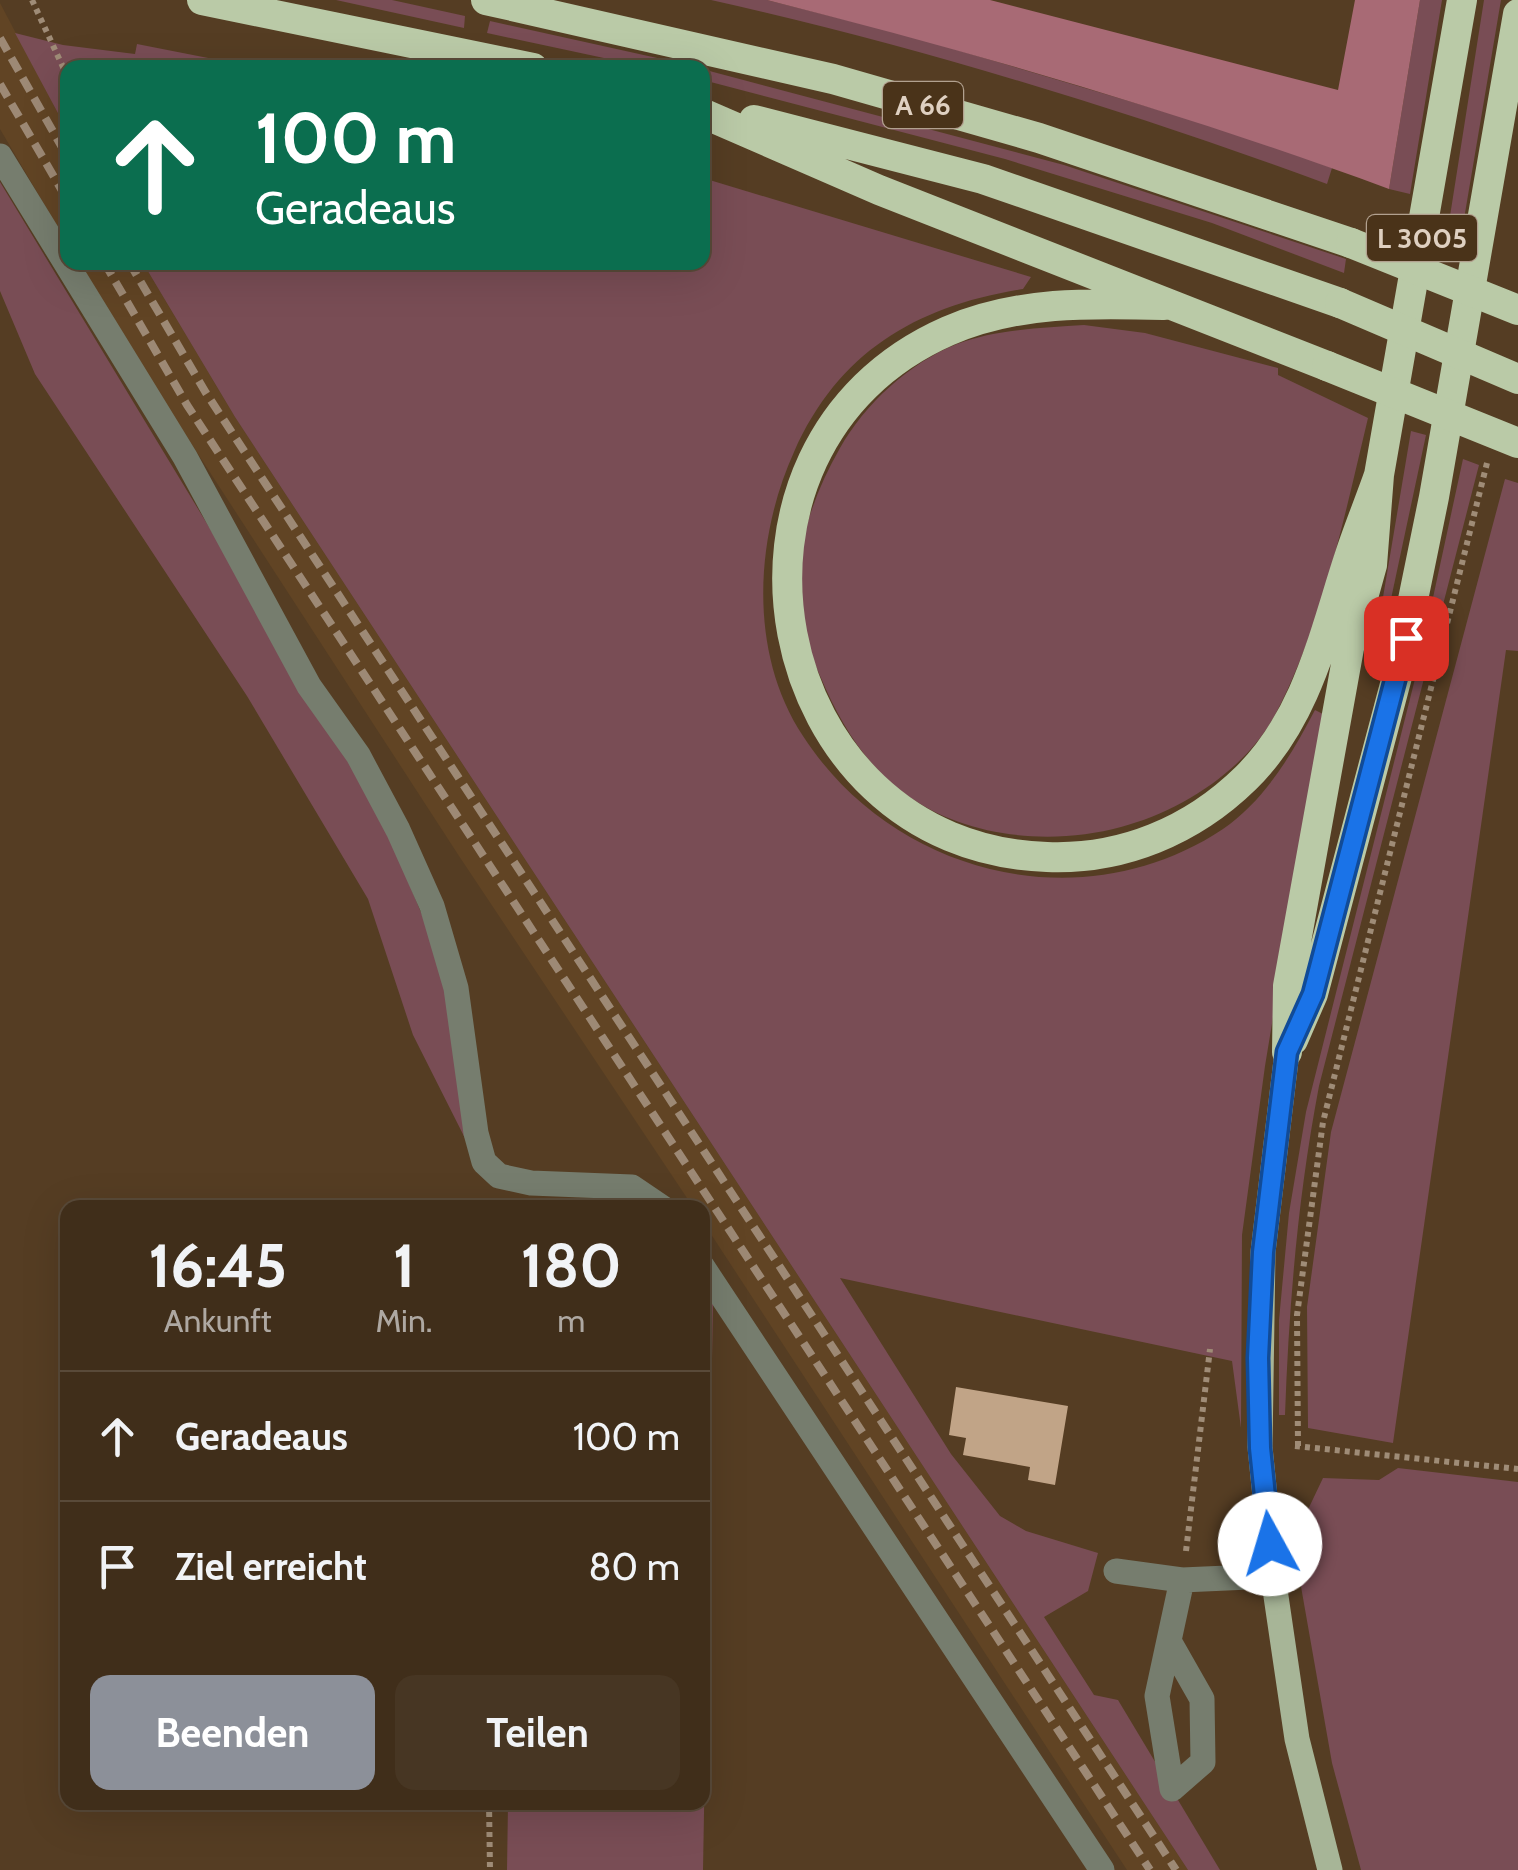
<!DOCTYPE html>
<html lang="de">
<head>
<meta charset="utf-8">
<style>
	body { margin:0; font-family:Cabin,sans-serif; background:#473623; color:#f1f3f6; height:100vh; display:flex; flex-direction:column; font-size:38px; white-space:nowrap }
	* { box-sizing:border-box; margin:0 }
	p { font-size:32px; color:#aea8a2 }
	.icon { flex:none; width:55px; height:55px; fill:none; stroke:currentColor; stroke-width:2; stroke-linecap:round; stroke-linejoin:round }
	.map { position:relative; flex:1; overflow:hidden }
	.panel { position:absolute; left:60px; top:1200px; width:650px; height:610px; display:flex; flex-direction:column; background:#402e1a; border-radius:20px; box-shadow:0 10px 40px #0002,0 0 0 2px #594a39 }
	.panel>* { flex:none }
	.top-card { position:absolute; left:60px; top:60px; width:650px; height:210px; border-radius:20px; box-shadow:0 10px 40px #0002,0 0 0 2px #594a39; background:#0b6e4f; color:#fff; overflow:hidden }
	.pin { position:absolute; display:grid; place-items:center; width:85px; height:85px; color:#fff; margin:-42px; border-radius:20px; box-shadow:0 5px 15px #0006 }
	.me { position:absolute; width:110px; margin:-55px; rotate:354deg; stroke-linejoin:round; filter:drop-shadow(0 0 8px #0008) }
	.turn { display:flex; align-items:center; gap:35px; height:210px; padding:0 30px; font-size:45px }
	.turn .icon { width:130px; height:130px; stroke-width:2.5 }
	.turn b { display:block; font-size:70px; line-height:85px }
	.eta { display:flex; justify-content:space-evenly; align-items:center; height:170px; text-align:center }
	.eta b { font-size:60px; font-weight:700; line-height:70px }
	.action { display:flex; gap:20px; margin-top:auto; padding:20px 30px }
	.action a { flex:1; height:115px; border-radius:20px; background:#8c9099; color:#fff; font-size:40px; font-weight:700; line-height:115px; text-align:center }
	.action a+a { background:#473623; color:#f1f3f6 }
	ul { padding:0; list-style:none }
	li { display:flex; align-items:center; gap:30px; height:130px; padding:0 30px; border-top:2px solid #594a39 }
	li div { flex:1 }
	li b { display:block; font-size:38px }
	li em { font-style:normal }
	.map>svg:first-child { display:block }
</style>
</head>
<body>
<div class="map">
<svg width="1518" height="1870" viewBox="0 0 1518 1870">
	<rect width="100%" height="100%" fill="#553d23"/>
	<!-- built -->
	<path fill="#614424" d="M0,3L67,130V243L0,129Z
		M79,263H143L235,417L1188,1870H1127L703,1222L702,1208L693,1207L459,856L137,360Z"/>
	<!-- green -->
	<path fill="#794d55" d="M336,0H392L465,16L464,28Z
		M711,0H767L910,36L1253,138L1332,168L1327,184C1126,110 920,47 711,0Z
		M1420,0H1442L1410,194L1389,189Z
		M1484,0H1501L1464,219L1450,216Z
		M490,21L698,67H646L487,33Z
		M15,33L63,45L135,54L137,44L254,67L68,68L67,130Z
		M702,69L1064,165L1346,259L1344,273L1212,223L1005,159L703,80Z
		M703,178L1031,277L1023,289C917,306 839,351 794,452C755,538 748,653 803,736C893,875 1082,923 1223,829C1265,800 1292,754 1315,710L1323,714L1265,1066L1242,1235L1241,1428L1232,1361L840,1278L951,1454L1000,1516L1026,1531L1098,1553L1088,1591L1044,1617L1094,1695L1118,1700L1220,1870H1188L235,417L143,263L702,262Z
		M0,182L375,801L446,973L479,1166L413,1035L368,899L247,696L35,374L0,291Z
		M1084,325L1145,333L1278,368V375L1368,418C1345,514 1322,626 1276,713C1246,770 1181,811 1121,827C1051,846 964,838 904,793C866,766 839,721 821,678C807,646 795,605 799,568C803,525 819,485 840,448C865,404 909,363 957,344C996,329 1043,328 1084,325Z
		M1411,431L1426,435L1388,613L1380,615Z
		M1463,459L1479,465L1319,1086C1298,1196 1289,1303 1285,1415H1279V1320L1289,1213L1306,1112L1418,667Z
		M1505,479L1518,483V651L1506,650L1393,1443L1308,1428L1307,1307L1331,1132Z
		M703,1301L713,1303L703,1870H507L508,1803L702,1802Z
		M1398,1468L1518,1482V1870H1361L1332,1763L1293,1541L1323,1478L1379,1480Z"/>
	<!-- forest -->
	<path fill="#a86a75" d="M767,0H990L1338,90L1355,0H1420L1389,189C1186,114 977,53 767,0Z"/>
	<!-- building -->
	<path fill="#c1a487" d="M956,1387L1068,1406L1055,1485L1028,1480L1030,1467L963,1455L966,1438L949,1435Z"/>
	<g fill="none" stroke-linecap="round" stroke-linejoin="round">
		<!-- path -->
		<path stroke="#9f8c77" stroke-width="6" stroke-dasharray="5 5" stroke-linecap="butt" d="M32,0L68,78
			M1295,1446L1518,1469
			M1298,1446L1297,1315L1323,1122L1487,463
			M1186,1551L1210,1349
			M489,1802L490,1870"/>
		<!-- minor -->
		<path stroke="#767d6e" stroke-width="25" d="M0,156L185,457L309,686L358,755L398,830L432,906L456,988L476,1133L484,1162L499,1176L531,1183L632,1187L663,1208
			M702,1266L1102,1870
			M1116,1571L1182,1580L1273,1576
			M1169,1641L1202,1699L1203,1762L1172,1789L1157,1696L1182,1580"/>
		<!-- major -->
		<path stroke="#a7b597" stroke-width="25" d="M1287,1052L1263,1252L1260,1447L1273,1576L1297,1739L1330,1870"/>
		<!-- highway -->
		<path stroke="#bacaa7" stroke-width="30" d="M202,0L533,68
			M486,0L833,79L1039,138L1351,243
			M702,113L879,190L1327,366
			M754,120L983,179L1340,303
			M1164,305C1090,303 1017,301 948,331C686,446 762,848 1047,857C1122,860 1192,831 1246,778C1306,719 1323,638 1348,561C1357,532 1369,504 1379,475
			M1293,1040L1313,994L1398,673L1434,497L1518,14
			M1287,1052L1288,986L1349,648L1372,565L1379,475L1462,0"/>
		<!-- rail -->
		<path stroke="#9d8975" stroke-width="8" stroke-dasharray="15 8" stroke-linecap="butt" d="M0,38L68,158
			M0,84L68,201
			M104,262L187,405L1150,1870
			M129,262L206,393L1176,1870"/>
		<!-- highway-bridge -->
		<path stroke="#bacaa7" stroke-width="30" d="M1351,243L1518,310
			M1340,303L1518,379
			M1327,366L1518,443"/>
	</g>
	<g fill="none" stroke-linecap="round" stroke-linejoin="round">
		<defs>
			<path id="route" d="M1270,1544L1260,1448L1258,1358L1263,1252L1287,1052L1313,994L1406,638"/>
		</defs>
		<!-- route casing -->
		<use href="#route" stroke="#114b97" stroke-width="25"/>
		<!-- route -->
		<use href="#route" stroke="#1a73e8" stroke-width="18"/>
	</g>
	<g text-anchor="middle" stroke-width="10" stroke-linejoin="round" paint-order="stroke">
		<!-- shield labels -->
		<g fill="#4a3319" stroke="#b2a18f" stroke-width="2.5">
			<rect x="883" y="82" width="80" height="46" rx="8"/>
			<rect x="1367" y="215" width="110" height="46" rx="8"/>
		</g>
		<g font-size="28" font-weight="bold" fill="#dfd0c1">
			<text x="923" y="115">A 66</text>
			<text x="1422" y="248">L 3005</text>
		</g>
	</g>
</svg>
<div class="pin" style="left:1406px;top:638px;background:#d93025"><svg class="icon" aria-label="arrive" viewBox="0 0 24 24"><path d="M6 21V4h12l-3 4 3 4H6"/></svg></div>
<svg class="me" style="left:1270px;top:1544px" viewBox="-20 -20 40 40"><circle r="19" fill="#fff"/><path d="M0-13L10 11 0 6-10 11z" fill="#1a73e8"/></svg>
<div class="top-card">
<div class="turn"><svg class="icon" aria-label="ahead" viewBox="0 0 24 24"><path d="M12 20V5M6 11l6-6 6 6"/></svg><div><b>100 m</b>Geradeaus</div></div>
</div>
<section class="panel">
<div class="eta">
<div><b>16:45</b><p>Ankunft</p></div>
<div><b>1</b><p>Min.</p></div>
<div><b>180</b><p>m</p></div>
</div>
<ul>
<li><svg class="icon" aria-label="ahead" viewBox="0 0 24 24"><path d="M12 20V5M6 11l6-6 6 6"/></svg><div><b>Geradeaus</b></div><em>100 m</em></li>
<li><svg class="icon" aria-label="arrive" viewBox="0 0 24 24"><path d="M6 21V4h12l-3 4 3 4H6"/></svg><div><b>Ziel erreicht</b></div><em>80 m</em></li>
</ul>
<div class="action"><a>Beenden</a><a>Teilen</a></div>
</section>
</div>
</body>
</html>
